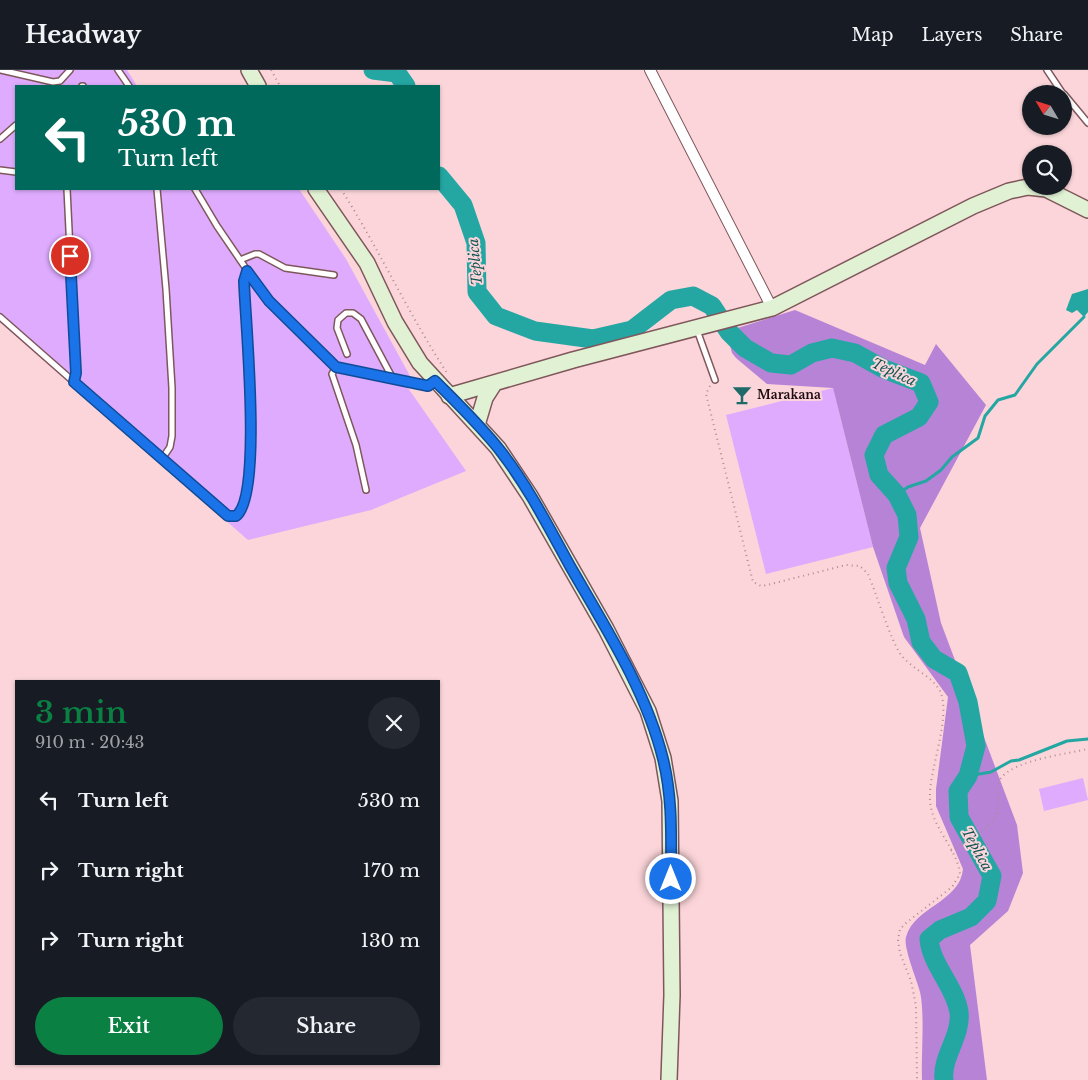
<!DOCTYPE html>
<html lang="en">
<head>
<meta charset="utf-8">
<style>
	body { margin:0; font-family:"Libre Baskerville",serif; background:#242831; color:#f1f3f6; height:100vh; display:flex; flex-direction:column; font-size:19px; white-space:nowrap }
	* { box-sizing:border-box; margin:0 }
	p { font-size:16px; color:#9ea1a6 }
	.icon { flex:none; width:28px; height:28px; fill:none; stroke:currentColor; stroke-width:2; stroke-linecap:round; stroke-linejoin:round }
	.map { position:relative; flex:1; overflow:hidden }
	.side { position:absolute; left:15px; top:610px; width:425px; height:385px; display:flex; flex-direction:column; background:#171b24; border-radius:0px; box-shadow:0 1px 4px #0004 }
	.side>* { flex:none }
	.top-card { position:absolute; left:15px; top:15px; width:425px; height:105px; border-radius:0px; box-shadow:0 1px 4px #0004; background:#00695c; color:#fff; overflow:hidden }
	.needle { width:32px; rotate:308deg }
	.controls { position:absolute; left:1022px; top:15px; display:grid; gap:10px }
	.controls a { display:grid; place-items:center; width:50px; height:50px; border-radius:50%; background:#171b24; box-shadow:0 1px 4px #0004; font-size:25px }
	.pin { position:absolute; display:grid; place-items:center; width:42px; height:42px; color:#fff; margin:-21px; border:2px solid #fff; border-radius:50%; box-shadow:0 1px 5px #0007 }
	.me { position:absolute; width:55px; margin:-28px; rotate:0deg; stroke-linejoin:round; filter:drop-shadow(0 0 4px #0008) }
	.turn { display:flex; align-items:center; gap:18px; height:105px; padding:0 20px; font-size:22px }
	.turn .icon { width:65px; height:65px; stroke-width:2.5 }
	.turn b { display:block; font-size:35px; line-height:42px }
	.round { display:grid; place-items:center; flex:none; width:52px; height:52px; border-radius:26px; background:#242831 }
	.head { display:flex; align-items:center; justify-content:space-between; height:85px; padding:0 20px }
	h1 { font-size:30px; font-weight:600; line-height:38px; color:#0b8043 }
	.action { display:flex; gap:10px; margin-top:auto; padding:10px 20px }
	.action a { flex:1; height:58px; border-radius:30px; background:#0b8043; color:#fff; font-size:20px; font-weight:600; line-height:58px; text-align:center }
	.action a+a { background:#242831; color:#f1f3f6 }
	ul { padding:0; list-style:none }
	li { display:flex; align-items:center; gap:15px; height:70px; padding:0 20px }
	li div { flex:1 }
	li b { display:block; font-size:19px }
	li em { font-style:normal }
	header { display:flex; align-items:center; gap:30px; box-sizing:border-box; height:70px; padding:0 25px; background:#171b24; border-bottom:1px solid #363941 }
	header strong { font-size:24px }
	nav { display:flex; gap:28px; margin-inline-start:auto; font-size:18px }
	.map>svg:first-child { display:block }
</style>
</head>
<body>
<header>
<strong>Headway</strong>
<nav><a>Map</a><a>Layers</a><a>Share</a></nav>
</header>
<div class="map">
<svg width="1088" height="1010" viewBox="0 0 1088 1010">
	<rect width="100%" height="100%" fill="#fbd5d9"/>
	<!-- green -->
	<path fill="#deabfe" d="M0,0H127L137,16H16V119H299L346,189L410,306L408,318L466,401L371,440L248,470L0,252Z
		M833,318L873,477L766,504L726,345Z
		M1083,708L1088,730L1044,741L1039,719Z"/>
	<!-- forest -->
	<path fill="#b783d7" d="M795,240L925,295L936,274L986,335L920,458L941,553L1017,755L1023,803L1008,841L970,875L987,1010H922C921,987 925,943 920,922C917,910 903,877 906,867C914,837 960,832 963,799L936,736V719L948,627L904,567L873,477L833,318L767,314L736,288L732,283L727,264L731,260Z"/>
	<!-- water -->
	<path fill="#24a6a3" d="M1088,219V242L1084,247L1077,240L1072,243L1066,240L1072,224Z"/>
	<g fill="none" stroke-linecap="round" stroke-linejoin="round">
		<!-- stream -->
		<path stroke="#24a6a3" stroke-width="3" d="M897,425L908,417L926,411L941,400L952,387L978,368L985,346L998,330L1015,325L1037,294L1084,247
			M968,706L991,702L1011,691L1019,690L1067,671L1088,669"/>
		<!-- river -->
		<path stroke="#24a6a3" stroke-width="19" d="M373,0L397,3L406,16
			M439,106L463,135L476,173L477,222L496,246L535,261L593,269L632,260L671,230L693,226L712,236L729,262L745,278L771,293L791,295L812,283L832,278L855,283L884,299L921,313L929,332L919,347L884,365L874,385L879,405L897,425L907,445L909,467L896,498L898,513L916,549L921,572L934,589L958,603L968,632L976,676L968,706L958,721L959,747L992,806L987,831L971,847L940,860L929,869C931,895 955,916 959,942C962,966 941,987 944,1010"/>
		<defs>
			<path id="lane" d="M1,0L53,12L60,11L70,0
				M118,0L129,16
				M1047,0L1063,24
				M82,16H83
				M1064,24L1088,53
				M0,69L16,55
				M0,100L16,102
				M67,119L76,303L74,312L223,443L233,447C263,434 245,246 244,211L247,201
				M157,119L166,219L172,318V366L170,377L162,389
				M195,119L217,156L264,225L331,294L349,301L428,317L435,311
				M240,190L255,184H259L285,198L334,205
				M0,247L74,312
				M697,260L715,310
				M347,284L337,258L338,250L346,243H353L361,249L393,309
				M336,297L332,304L356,375L366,420"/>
			<path id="street" d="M650,0L772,238"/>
			<path id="secondary" d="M249,0L258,16
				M316,119L367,193L395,252L420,293L498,378L530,426L606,559L648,641L663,688L670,731L672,925L669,1010
				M449,326L573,290L772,238L973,136L1009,121L1028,117L1046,119L1088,140
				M477,355L485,328L494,314"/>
		</defs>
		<!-- lane casing -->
		<use href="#lane" stroke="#7f575b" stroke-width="8"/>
		<!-- street casing -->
		<use href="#street" stroke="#7f575b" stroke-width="12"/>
		<!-- secondary casing -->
		<use href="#secondary" stroke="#7f575b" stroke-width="18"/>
		<!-- path -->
		<path stroke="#ac8e91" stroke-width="2" stroke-dasharray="1 4" stroke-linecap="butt" d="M271,0L280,16
			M341,119C379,179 408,243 447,303
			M710,316L706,324L753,512L761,516L767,515L846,495L860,496L868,504C877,525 890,569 901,585C912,599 932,606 940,621C952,648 928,701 930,730C931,757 957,778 960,804L952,817L906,853L900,859L898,870L900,883L911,911L916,936L917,1010
			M951,781C964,772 993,759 997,742C1000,732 995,717 1001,708C1015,690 1066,684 1088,679"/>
		<!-- lane -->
		<use href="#lane" stroke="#fff" stroke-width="5"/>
		<!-- street -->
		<use href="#street" stroke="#fff" stroke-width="10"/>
		<!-- secondary -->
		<use href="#secondary" stroke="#e1f2d4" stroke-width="15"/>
	</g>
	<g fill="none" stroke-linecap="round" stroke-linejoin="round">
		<defs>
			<path id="route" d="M70,186L76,303L74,312L228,446H236C263,426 245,249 244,211L247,201L269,231L336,297L428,316L435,311C458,334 482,357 502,383C529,418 549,458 570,496C605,557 646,620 663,689C673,729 671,769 671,809"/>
		</defs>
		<!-- route casing -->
		<use href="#route" stroke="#114b97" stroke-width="12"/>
		<!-- route -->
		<use href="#route" stroke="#1a73e8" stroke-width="9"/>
	</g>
	<!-- icons -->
	<defs>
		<symbol id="bar-bare" viewBox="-9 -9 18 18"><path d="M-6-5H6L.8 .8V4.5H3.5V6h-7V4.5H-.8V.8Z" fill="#1e6a68" stroke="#fbd5d9" stroke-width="2.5" paint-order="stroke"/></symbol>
	</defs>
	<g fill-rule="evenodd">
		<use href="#bar-bare" x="728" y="311" width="28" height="28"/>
	</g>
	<g text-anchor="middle" stroke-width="4" stroke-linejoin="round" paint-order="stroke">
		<!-- poi labels -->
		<g font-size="12" font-weight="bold" fill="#1c0c0e" stroke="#fbd5d9" text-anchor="start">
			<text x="757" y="329">Marakana</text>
		</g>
		<!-- water labels -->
		<g font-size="14" font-style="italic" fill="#0d5452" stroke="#fbd5d9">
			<text transform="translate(475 192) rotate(-95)" y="5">Teplica</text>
			<text transform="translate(894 302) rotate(25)" y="5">Teplica</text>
			<text transform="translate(977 779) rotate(61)" y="5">Teplica</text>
		</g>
	</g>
</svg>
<div class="controls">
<a><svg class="needle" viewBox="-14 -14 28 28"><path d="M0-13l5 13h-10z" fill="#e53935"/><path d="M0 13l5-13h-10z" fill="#9ea1a6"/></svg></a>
<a><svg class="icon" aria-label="search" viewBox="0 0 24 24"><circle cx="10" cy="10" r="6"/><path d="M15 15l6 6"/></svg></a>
</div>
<div class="pin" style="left:70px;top:186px;background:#d93025"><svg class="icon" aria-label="arrive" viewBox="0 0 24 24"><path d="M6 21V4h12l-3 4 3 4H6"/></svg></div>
<svg class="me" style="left:671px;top:809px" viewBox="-20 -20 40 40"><circle r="17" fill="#1a73e8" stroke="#fff" stroke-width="3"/><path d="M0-11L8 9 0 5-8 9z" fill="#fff"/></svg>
<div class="top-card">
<div class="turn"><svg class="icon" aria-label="left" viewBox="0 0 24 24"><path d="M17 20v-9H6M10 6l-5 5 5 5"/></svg><div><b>530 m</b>Turn left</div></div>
</div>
<section class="side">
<div class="head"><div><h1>3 min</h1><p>910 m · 20:43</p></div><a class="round"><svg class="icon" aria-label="close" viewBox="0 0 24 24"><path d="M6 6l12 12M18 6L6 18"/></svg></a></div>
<ul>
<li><svg class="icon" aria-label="left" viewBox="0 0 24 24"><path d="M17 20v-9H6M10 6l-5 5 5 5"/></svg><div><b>Turn left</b></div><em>530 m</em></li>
<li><svg class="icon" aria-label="right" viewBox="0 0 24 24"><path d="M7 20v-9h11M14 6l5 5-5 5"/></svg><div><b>Turn right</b></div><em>170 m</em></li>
<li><svg class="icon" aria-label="right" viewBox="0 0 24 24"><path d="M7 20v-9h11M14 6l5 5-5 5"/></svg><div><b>Turn right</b></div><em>130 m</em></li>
</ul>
<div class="action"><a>Exit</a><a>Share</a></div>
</section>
</div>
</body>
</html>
